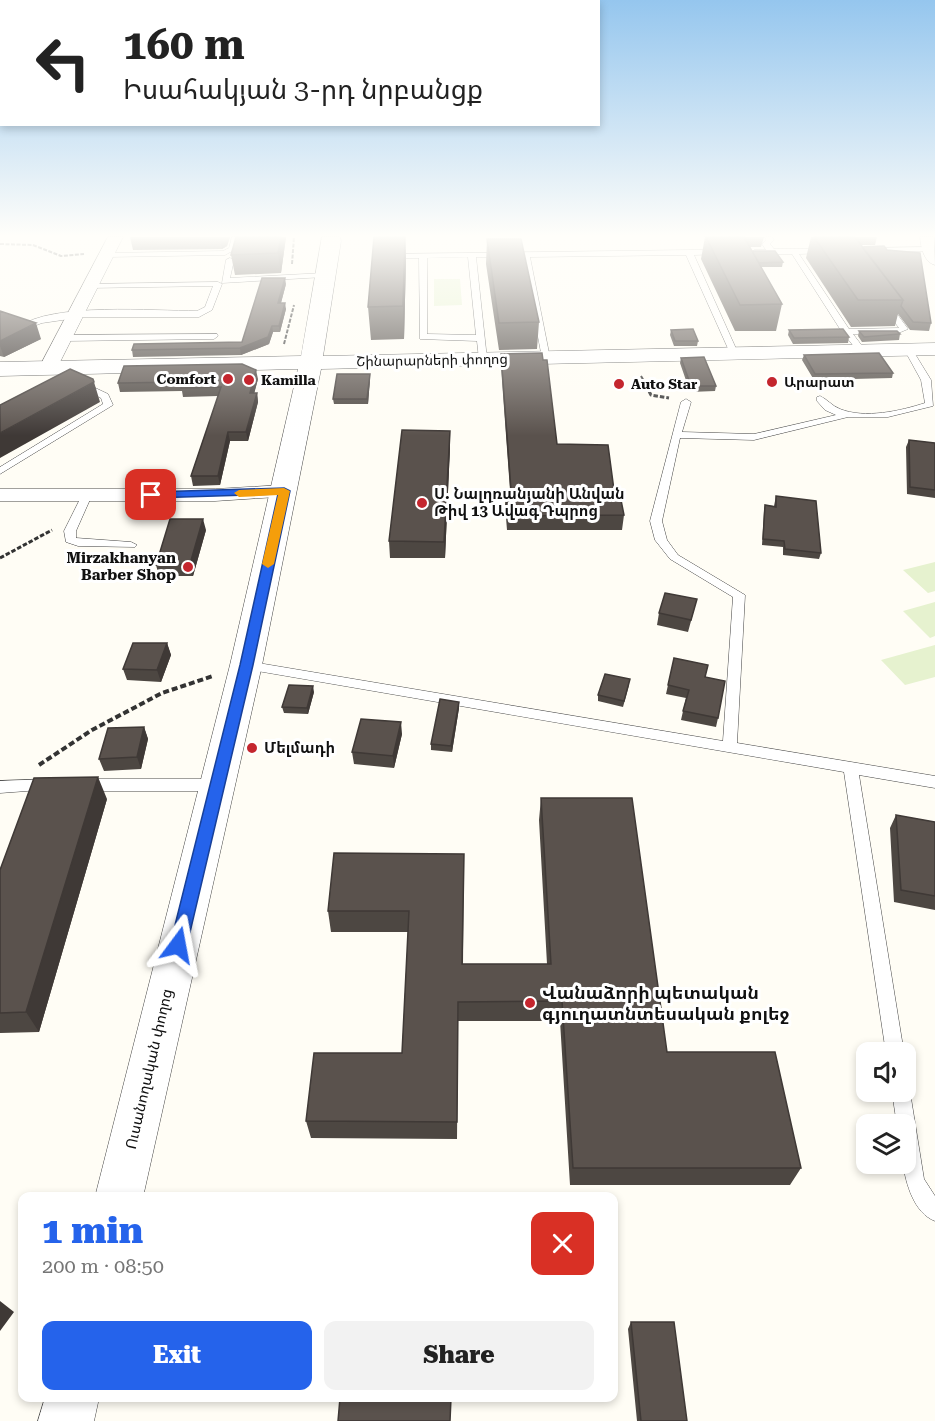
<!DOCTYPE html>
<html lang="en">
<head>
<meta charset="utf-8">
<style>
	body { margin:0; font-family:"Roboto Serif","Noto Sans Armenian",serif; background:#f2f2f2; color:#222; height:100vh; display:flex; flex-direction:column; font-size:22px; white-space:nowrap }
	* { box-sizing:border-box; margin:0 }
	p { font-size:20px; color:#767676 }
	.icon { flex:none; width:33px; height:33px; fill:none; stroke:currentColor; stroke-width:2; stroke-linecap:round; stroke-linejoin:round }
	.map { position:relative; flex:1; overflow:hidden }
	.sheet { position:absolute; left:18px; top:1192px; width:600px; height:210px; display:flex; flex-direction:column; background:#fff; border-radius:12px; box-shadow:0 3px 9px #0003 }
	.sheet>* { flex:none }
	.top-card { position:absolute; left:0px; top:0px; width:600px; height:126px; box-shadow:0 3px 9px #0003; background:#fff; color:#222; overflow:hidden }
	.buttons { position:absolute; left:856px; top:1042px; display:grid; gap:12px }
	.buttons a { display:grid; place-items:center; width:60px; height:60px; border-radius:12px; background:#fff; box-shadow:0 3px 9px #0003; font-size:30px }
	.pin { position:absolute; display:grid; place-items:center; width:51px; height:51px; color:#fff; margin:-26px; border-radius:12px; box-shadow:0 3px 9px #0006 }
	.me { position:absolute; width:66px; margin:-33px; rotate:13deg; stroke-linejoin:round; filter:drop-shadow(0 0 4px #0008) }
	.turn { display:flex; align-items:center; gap:21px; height:126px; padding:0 24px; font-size:27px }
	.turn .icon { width:78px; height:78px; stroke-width:2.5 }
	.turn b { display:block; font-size:42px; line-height:51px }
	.round { display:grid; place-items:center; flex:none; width:63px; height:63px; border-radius:12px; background:#f2f2f2 }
	.summary { display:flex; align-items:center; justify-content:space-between; height:102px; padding:0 24px }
	h1 { font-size:36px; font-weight:800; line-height:45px; color:#2563eb }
	.button { display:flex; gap:12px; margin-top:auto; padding:12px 24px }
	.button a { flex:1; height:69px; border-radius:12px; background:#2563eb; color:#fff; font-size:24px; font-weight:800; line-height:69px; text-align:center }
	.button a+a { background:#f2f2f2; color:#222 }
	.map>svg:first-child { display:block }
</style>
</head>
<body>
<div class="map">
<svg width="935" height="1421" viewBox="0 0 935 1421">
	<rect width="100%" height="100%" fill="#fffdf5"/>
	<!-- pitch -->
	<path fill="#e6f2cf" d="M434,279H460L462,305L434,306Z
		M935,562V591L928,593L903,570Z
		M935,602V636L930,638L903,611Z
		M935,645V677L905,685L881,660Z"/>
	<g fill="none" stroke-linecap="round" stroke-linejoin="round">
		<defs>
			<path id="service" d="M232,237H240L236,249L225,255L107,257L103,255L107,253L223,251L229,248Z
				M765,237H772L774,240L770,244L774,249H828V253H825L799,254L849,329L899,328L882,305L886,303H889L908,329L896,334H853L866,351L859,353L840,329L792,254H754V250H766L762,244L766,240Z
				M932,247V251H929L868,252L864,250L868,248Z
				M689,250H720L724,252L720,254L694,255L738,353L737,355L730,353L686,255L530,257L550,358L546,361L542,358L523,257H476L487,359L483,362L479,359L477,341L420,339L419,258H388L384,256L388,254ZM468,257L476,335L427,334V258Z
				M230,258L234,260L230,278L324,273L328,275L324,277L222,283L226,260Z
				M218,282L222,284L212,310L199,317H83L42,323L23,330L19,327C51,302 155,311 197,311L205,307L213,286L88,288L87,286L91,284Z
				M217,334L218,336L214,339L65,341L61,338L65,335Z
				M908,346L912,349L931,380L933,406L888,417H848L754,440L680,438L662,521L667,540L678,555L745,595L737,743L935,776V788L859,775L904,1053H886L844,772L246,669L240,665L246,661L723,741L733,597L670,559L655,540L650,521L681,402L686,399L691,402L682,432L754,434L836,415L825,410L817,401V397L820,396C827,399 832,406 840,409C865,419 900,411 925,403L921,380L904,349Z
				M79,383H85L108,394L113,405L0,474V467L103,404L101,398L79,387Z
				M87,492L92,495L76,531V538L131,542L137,545L135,547L78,546L66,542L64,531L82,495Z
				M49,779L54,781L56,785L54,789L0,793V781Z
				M83,779H216L221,781L223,785L221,789L216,791H83L78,789L76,785L78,781Z
				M906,1085L910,1092L924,1179L935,1196V1221C914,1213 906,1184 903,1164H906V1125H897L892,1092H906Z"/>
			<path id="minor" d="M108,237H123L57,368L54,372H42L39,368Z
				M920,237H934L935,265C924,262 921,248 920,237Z
				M284,485L292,486L295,491L292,496L215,501H0V489H215Z"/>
			<path id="tertiary" d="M322,237H340L341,241L323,356L935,343V355L321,369L262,665L143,1197H95L230,665L298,369L0,376V362L301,356Z
				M45,1398H99L94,1421H38Z"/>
		</defs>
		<!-- service casing -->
		<use href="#service" stroke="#444" stroke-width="1"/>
		<!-- minor casing -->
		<use href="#minor" stroke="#444" stroke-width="1"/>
		<!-- tertiary casing -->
		<use href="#tertiary" stroke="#444" stroke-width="1"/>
		<!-- path-far2 -->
		<path stroke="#333" stroke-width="2" stroke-dasharray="4 1.5" stroke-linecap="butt" d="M0,244L33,245L61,256L84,254
			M292,264L294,237
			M284,344L294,305
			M641,376L644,381"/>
		<!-- path-far1 -->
		<path stroke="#333" stroke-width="3" stroke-dasharray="4.5 2" stroke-linecap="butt" d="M643,380L651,395L669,398
			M0,558L52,530"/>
		<!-- path -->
		<path stroke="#333" stroke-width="4" stroke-dasharray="6 3" stroke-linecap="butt" d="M39,765L92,730L162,693L213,676"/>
		<!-- service -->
		<use href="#service" fill="#fff" fill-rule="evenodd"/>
		<!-- minor -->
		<use href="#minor" fill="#fff" fill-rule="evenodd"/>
		<!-- tertiary -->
		<use href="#tertiary" fill="#fff" fill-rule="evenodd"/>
	</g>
	<!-- wall -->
	<path fill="#4d4742" d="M130,237H230L227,246L222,249L133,250Z
		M286,237L281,273L235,275L231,255Z
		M374,237H405L406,260L404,339L371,340L368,307Z
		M705,237H764L761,247H750L752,251L783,262L782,267H761L782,304L776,331H735L701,259Z
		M811,237H877L875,245H861L931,323L929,331L910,330L898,314L895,326L851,327L806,258Z
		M487,239L539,322L537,349L499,350L486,264Z
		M286,284L281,303L286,309L280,332H273L269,344L241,355L133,357L132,350L242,342Z
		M0,311L41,339L4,357L0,356Z
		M671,330L698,341L697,346H674L670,335Z
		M789,330L849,337L848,343L793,344L788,335Z
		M859,331L900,334L899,340L862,342L858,336Z
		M501,354L543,360L557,444L614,490L624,515L622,530H507L505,505L506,490H510L501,367Z
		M804,355L893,373L892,378L814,380L802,360Z
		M681,358L716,386L715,391L690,392L680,363Z
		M370,374V379L368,404H334L333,399Z
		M258,379L254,393H257L258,402L248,441H230L220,485L193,486L191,476L218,396L183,397L182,391L120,392L118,383Z
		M450,431V447L445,558H390L389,541Z
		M909,440L935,443V498L907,494L906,447Z
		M776,496L821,553L819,559L783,555V547L762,545L764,511L765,505L774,506Z
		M206,530L193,576H159L156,565Z
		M697,599L688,632L657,625L659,613Z
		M167,643L171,655L161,682L127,680L123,669Z
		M674,658L705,677L718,718L716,727L681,720L686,698L666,694Z
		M629,685L623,707L598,701V695Z
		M314,692L308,714L284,713L282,707Z
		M459,702V708L452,752L431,750V744Z
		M144,727L148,739L141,769L104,771L99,759Z
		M402,734L394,768L354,764L352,752Z
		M541,798L667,1052L801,1168L790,1185H570L560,1021H458L457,1139L311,1138L306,1121L402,1053L408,932H331L328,911L464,854L463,964H547L539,820Z
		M107,799L39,1032L0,1033V870Z
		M896,815L935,822V910L894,902L890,828Z
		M631,1322L687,1421H637L628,1329Z"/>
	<!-- shaded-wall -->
	<path fill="#3f3936" d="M220,237H230L227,246L222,249Z
		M281,237H286L281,273L278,253Z
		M405,237L406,260L404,339L403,306Z
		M285,278L286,284L279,310L278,303Z
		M285,303L286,309L280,332L279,326Z
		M36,323L41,339L4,357L0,346V341Z
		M272,326L273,332L269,344L241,355L240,348Z
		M256,370L258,379L252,402L250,393Z
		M370,374V379L368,404L367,399Z
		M94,382L100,402L0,458V433Z
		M257,393L258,402L248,441L246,432Z
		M450,431V447L445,558L444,542Z
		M228,432L230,441L220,485L218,476Z
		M203,519L206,530L193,576L190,564Z
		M167,643L171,655L161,682L157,670Z
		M313,686L314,692L308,714L307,708Z
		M459,702V708L452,752L451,746Z
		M401,722L402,734L394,768L393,756Z
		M144,727L148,739L141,769L137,757Z
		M98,777L107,799L39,1032L26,1012Z
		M0,1301L14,1312L0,1331Z"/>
	<!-- building -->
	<path fill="#5a524d" stroke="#3f3936" stroke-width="1.5" d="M236,237H281L278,253L231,255Z
		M374,237H405L403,306L368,307Z
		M706,237H744L782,304L740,305Z
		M814,237H855L903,300H858Z
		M487,239H521L539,322L499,323Z
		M884,246L887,250L920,253L931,323L913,322L901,306L903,300L862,247Z
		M752,251H775L783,262L759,263Z
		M262,278H285L278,303H285L279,326H272L268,337L240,348L132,350L134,344L242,342Z
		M0,311L36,323L0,341Z
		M693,329L698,341H675L671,330Z
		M843,329L849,337L794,338L789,330Z
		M859,331H897L900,334L864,337Z
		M542,353L543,360H547L557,444L608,445L614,490H619L624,515L508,516L506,490H511L501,354Z
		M879,353L893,373L815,374L804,355Z
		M704,357L716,386H691L681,358Z
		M242,364L256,370L250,393H257L246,432H228L218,476H191L221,387L181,388L183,382L118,383L124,366Z
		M70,369L93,379L94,382L0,433V405Z
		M337,374H370L367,399H333Z
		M402,430L450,431L444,542L389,541Z
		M909,440L935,443V490L910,487Z
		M776,496L816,501L821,553L785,549L784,541L763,539L765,505L776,507Z
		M170,519H203L190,564L156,565Z
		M665,593L697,599L691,620L659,613Z
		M133,643H167L157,670L123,669Z
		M674,658L708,665L705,677L725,681L718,718L683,711L689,690L668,685Z
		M605,674L630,679L624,701L598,695Z
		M289,685L313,686L307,708L282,707Z
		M440,699L459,702L451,746L431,744Z
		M361,719L401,722L393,756L352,752Z
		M144,727L137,757L99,759L108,728Z
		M98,777L26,1012L0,1013V870L34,778Z
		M541,798H632L667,1052H775L801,1168H573L562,1001L458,1002L457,1122L306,1121L314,1053H402L409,911H328L334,853L464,854L462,964H551Z
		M896,815L935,822V896L901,890Z
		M631,1322H674L687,1421H641Z
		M340,1398H451L450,1421H338Z"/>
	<!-- sky -->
	<linearGradient id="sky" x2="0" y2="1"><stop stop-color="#95c6ee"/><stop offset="0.54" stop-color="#fffefa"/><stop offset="1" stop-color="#fffefa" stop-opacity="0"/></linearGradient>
	<rect width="935" height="436" fill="url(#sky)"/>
	<!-- route -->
	<path fill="#2563eb" stroke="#184099" stroke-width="1.5" d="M284,488L290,491L253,665L187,945L184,950L178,953L172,950L170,945L240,665L278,494L151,498L145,495L151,492Z"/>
	<!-- slow -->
	<path fill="#f59e0b" d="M284,488L290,491L274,564L268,568L262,564L278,495L239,497L234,493L239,490Z"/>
	<!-- markers -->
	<g fill="#c4262e" stroke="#fff" stroke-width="2">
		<circle cx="228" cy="379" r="6"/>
		<circle cx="249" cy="380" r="6"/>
		<circle cx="772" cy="382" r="6"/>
		<circle cx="619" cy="384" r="6"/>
		<circle cx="422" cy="503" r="6"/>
		<circle cx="188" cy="567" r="6"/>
		<circle cx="252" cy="748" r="6"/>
		<circle cx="530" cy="1003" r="6"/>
	</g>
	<g text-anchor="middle" stroke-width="6" stroke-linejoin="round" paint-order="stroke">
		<!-- far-street labels -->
		<g font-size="14" fill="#111" stroke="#fff">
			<text transform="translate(432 360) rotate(-1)" y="5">Շինարարների փողոց</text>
		</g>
		<!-- far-poi labels -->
		<g font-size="14" font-weight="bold" fill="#111" stroke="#fff" text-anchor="start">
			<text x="216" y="384" text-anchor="end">Comfort</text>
			<text x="261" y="385">Kamilla</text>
			<text x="784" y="387">Արարատ</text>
			<text x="631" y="389">Auto Star</text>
		</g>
		<!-- poi labels -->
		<g font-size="15" font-weight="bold" fill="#111" stroke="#fff" text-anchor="start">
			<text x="434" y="499">Ս. Նալղռանյանի Անվան<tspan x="434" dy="17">Թիվ 13 Ավագ Դպրոց</tspan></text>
			<text x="176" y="563" text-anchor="end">Mirzakhanyan<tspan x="176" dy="17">Barber Shop</tspan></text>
			<text x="264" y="753">Մելմադի</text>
		</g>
		<!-- street labels -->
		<g font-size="15" fill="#111" stroke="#fff">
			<text transform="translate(149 1069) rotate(-77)" y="5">Ուսանողական փողոց</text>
		</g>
		<!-- near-poi labels -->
		<g font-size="18" font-weight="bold" fill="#111" stroke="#fff" text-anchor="start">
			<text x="542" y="999">Վանաձորի պետական<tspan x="542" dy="21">գյուղատնտեսական քոլեջ</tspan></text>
		</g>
	</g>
</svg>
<div class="buttons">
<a><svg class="icon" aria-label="sound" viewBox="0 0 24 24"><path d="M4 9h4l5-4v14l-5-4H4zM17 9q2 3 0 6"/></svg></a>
<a><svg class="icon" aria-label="layers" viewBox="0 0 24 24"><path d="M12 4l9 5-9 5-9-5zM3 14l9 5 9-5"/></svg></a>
</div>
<div class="pin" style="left:151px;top:495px;background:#d93025"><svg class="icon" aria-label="arrive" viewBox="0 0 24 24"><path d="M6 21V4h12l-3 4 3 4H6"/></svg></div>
<svg class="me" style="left:178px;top:945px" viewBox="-20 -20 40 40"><path d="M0-17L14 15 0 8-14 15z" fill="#2563eb" stroke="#fff" stroke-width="4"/></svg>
<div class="top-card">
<div class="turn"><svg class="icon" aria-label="left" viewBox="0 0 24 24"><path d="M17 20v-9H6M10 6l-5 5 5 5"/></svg><div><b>160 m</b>Իսահակյան 3-րդ նրբանցք</div></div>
</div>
<section class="sheet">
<div class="summary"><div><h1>1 min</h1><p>200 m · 08:50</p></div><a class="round" style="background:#d93025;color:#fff"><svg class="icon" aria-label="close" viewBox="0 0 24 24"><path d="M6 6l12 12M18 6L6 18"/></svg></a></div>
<div class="button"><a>Exit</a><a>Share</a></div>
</section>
</div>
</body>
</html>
